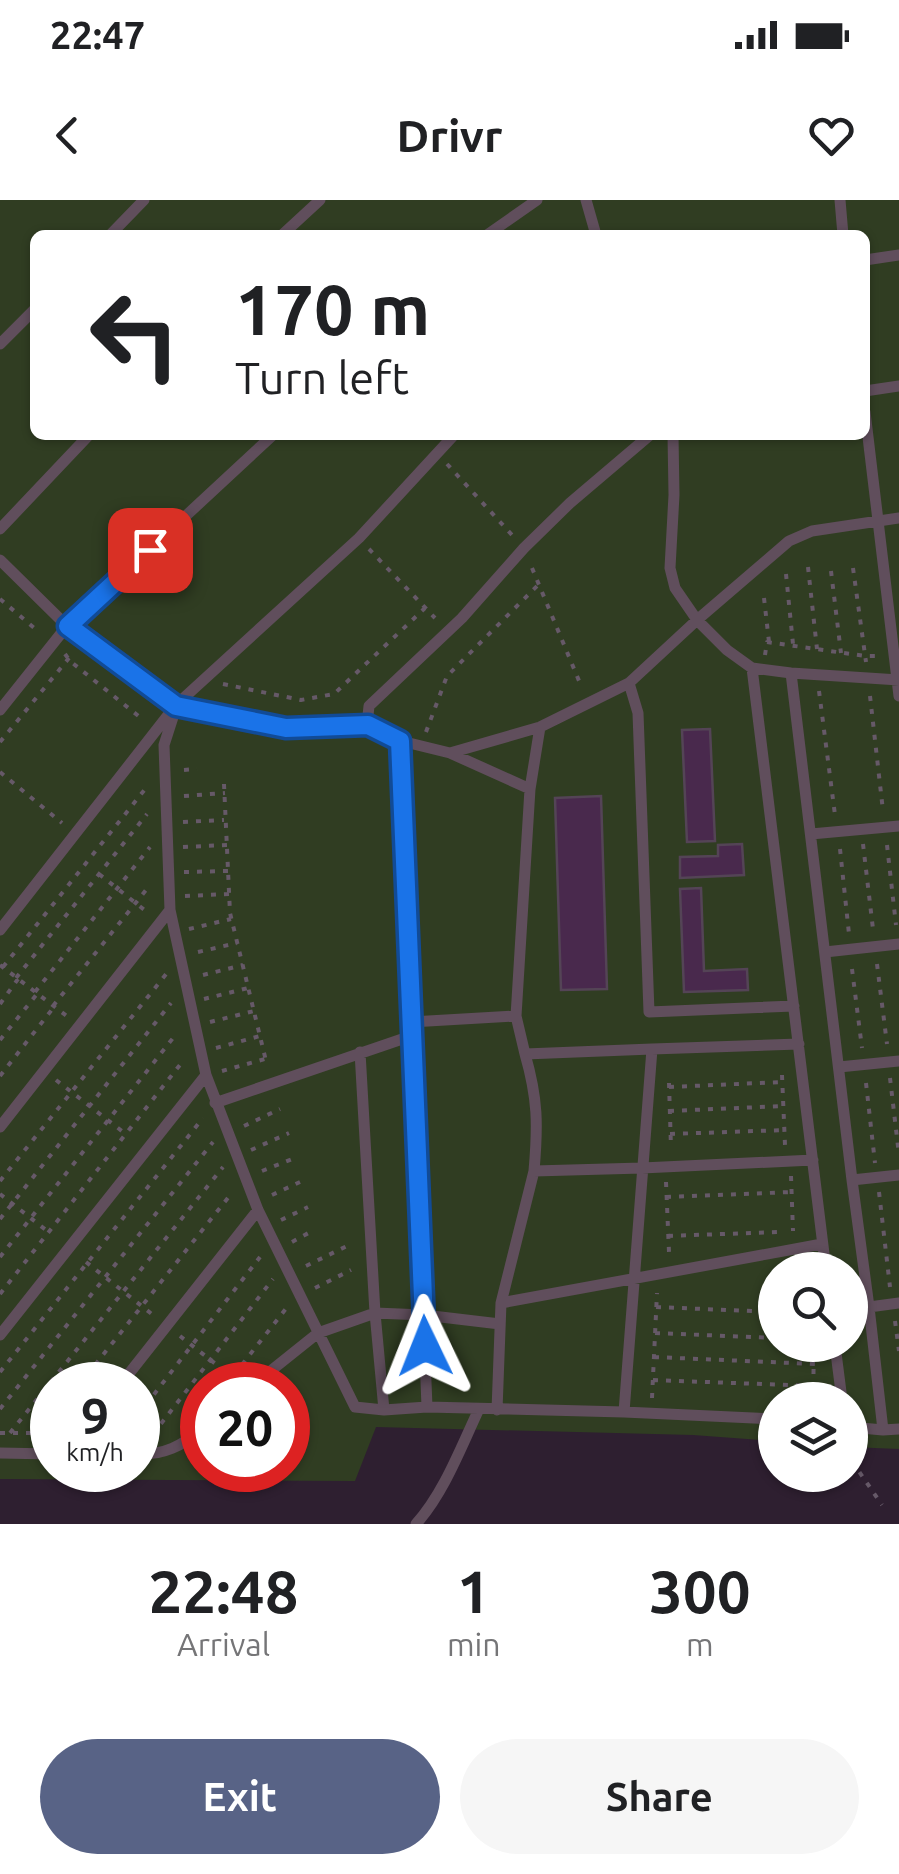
<!DOCTYPE html>
<html lang="en">
<head>
<meta charset="utf-8">
<style>
	body { margin:0; font-family:Ubuntu,sans-serif; background:#f6f6f6; color:#202124; height:100vh; display:flex; flex-direction:column; font-size:38px; white-space:nowrap }
	* { box-sizing:border-box; margin:0 }
	p { font-size:32px; color:#757577 }
	.icon { flex:none; width:55px; height:55px; fill:none; stroke:currentColor; stroke-width:2; stroke-linecap:round; stroke-linejoin:round }
	.map { position:relative; height:1324px; overflow:hidden }
	.side { display:flex; flex-direction:column; background:#fff; flex:1 }
	.side>* { flex:none }
	.top-card { position:absolute; left:30px; top:30px; width:840px; height:210px; border-radius:15px; box-shadow:0 2px 8px #0004; background:#fff; color:#202124; overflow:hidden }
	.controls { position:absolute; left:758px; top:1052px; display:grid; gap:20px }
	.controls a { display:grid; place-items:center; width:110px; height:110px; border-radius:50%; background:#fff; box-shadow:0 2px 8px #0004; font-size:50px }
	.speed { position:absolute; left:30px; top:1162px; display:flex; gap:20px; font-size:50px; font-weight:700; text-align:center }
	.speed>* { display:grid; place-content:center; width:130px; height:130px; border-radius:50%; background:#fff; box-shadow:0 2px 8px #0004; line-height:1 }
	.speed small { font-size:25px; font-weight:400 }
	.speed .limit { border:15px solid #d22; background:#fff; color:#111 }
	.pin { position:absolute; display:grid; place-items:center; width:85px; height:85px; color:#fff; margin:-42px; border-radius:20px; box-shadow:0 5px 15px #0006 }
	.me { position:absolute; width:110px; margin:-55px; rotate:358deg; stroke-linejoin:round; filter:drop-shadow(0 0 8px #0008) }
	.turn { display:flex; align-items:center; gap:35px; height:210px; padding:0 40px; font-size:45px }
	.turn .icon { width:130px; height:130px; stroke-width:2.5 }
	.turn b { display:block; font-size:70px; line-height:85px }
	.eta { display:flex; justify-content:space-evenly; align-items:center; height:170px; text-align:center }
	.eta b { font-size:60px; font-weight:700; line-height:70px }
	.primary-button { display:flex; gap:20px; margin-top:auto; padding:20px 40px }
	.primary-button a { flex:1; height:115px; border-radius:60px; background:#586386; color:#fff; font-size:40px; font-weight:700; line-height:115px; text-align:center }
	.primary-button a+a { background:#f6f6f6; color:#202124 }
	.status { display:flex; justify-content:space-between; align-items:center; height:70px; padding:0 50px; background:#fff; direction:ltr }
	.status svg { height:28px; fill:currentColor }
	header { display:flex; justify-content:space-between; align-items:center; height:130px; padding:0 40px; background:#fff; font-size:45px; font-weight:700 }
	.map>svg:first-child { display:block }
</style>
</head>
<body>
<div class="status"><b>22:47</b><svg viewBox="0 0 49 12"><path d="M0 12V9h3v3zM5 12V6h3v6zM10 12V3h3v9zM15 12V0h3v12zM26 1h20v11H26zM47 4h2v5h-2z"/></svg></div>
<header><svg class="icon" aria-label="back" viewBox="0 0 24 24"><path d="M15 5l-7 7 7 7"/></svg>Drivr<svg class="icon" aria-label="heart" viewBox="0 0 24 24"><path d="M12 20l-8-8c-3-5 5-10 8-4 3-6 11-1 8 4z"/></svg></header>
<div class="map">
<svg width="899" height="1324" viewBox="0 0 899 1324">
	<rect width="100%" height="100%" fill="#2e1f30"/>
	<!-- green -->
	<path fill="#303d22" fill-rule="evenodd" d="M0,0H899V1249L850,1247V1200H775V1241L693,1235L376,1227L355,1281L0,1279ZM35,35H865V235H35ZM775,1070H850V1145H775ZM52,1185H138V1270H52ZM202,1185H288V1270H202Z"/>
	<!-- building -->
	<path fill="#49294d" stroke="#544456" stroke-width="2.5" d="M710,529L715,641L687,642L682,530Z
		M601,596L607,789L561,790L555,598Z
		M742,644L744,675L680,678V657L718,656V645Z
		M701,688L704,771L747,769L748,790L684,792L680,689Z"/>
	<g fill="none" stroke-linecap="round" stroke-linejoin="round">
		<!-- path -->
		<path stroke="#665968" stroke-width="4" stroke-dasharray="5 8" stroke-linecap="butt" d="M447,264L512,335
			M369,349L435,418
			M808,367L817,449
			M532,368L582,488
			M853,368L866,462
			M831,371L841,453
			M786,374L793,444
			M764,398L769,442
			M0,399L39,432
			M65,454L70,461L141,518
			M765,455L767,442L865,456H878
			M223,484L301,500L334,494L425,408
			M819,491L835,615
			M870,496L883,611
			M426,532L447,476L539,384
			M0,542L69,458
			M184,570L197,569
			M0,572L62,623
			M224,584L230,713L267,865
			M184,596L225,593
			M183,622L224,620
			M863,644L873,729
			M887,645L896,725
			M183,647L227,645
			M840,649L849,734
			M184,672L228,671
			M99,674L147,712
			M185,696L229,694
			M189,729L231,719
			M198,752L237,743
			M877,764L887,844
			M0,765L68,817
			M3,767L146,588
			M852,769L862,848
			M203,775L243,765
			M16,778L147,614
			M35,792L150,647
			M204,799L248,788
			M0,804L18,779
			M53,806L150,685
			M210,822L254,811
			M0,840L37,794
			M216,848L260,836
			M222,871L265,859
			M782,875L785,945
			M0,876L54,807
			M890,878L899,955
			M56,880L127,935
			M669,883L671,948
			M866,883L875,963
			M669,887L782,882
			M669,911L784,906
			M244,926L280,909
			M670,934L785,930
			M251,950L289,933
			M262,971L295,958
			M791,976L793,1031
			M0,981L167,773
			M666,982L669,1052
			M879,992L890,1087
			M0,994L51,1034
			M272,995L300,982
			M666,997L792,992
			M0,1019L171,803
			M281,1020L308,1007
			M668,1036L778,1032
			M292,1042L314,1030
			M0,1057L177,833
			M86,1062L153,1115
			M306,1066L351,1044
			M315,1088L351,1070
			M0,1094L183,861
			M656,1107L775,1112
			M895,1121L899,1151
			M655,1133L775,1138
			M180,1136L236,1180
			M654,1157L815,1164
			M0,1172L203,918
			M653,1180L814,1186
			M79,1185L231,994
			M226,1185L288,1106
			M652,1198L657,1093
			M813,1200L814,1145
			M0,1209L213,942
			M138,1215L260,1057
			M0,1233H41L46,1227L52,1232
			M10,1233L223,967
			M153,1234L273,1079
			M850,1248L858,1270L882,1305"/>
		<!-- lane -->
		<path stroke="#604e5c" stroke-width="11" d="M586,0L596,35
			M840,0L843,35
			M110,35L144,0
			M282,35L320,0
			M487,35L537,0
			M865,60L899,55
			M0,144L35,109
			M865,191L899,186
			M865,212L899,496
			M673,235L674,295L670,368L675,388L697,420L727,450L752,468L791,473L899,480
			M0,329L89,235
			M0,360L67,426L176,505L287,529L367,525L401,541L427,1207
			M752,468L826,1070
			M791,473L852,980L869,1107
			M629,483L638,513L649,812L794,806
			M0,510L67,426L273,235
			M174,514L164,545L170,710L206,875
			M367,525L369,506L462,418L524,348L570,303L650,235
			M401,541L450,553L540,527L629,483L697,420L789,341L812,331L899,318
			M450,553L530,589
			M811,634L899,626
			M0,730L176,505L359,338L454,235
			M825,752L899,744
			M516,816L525,854L652,849
			M411,822L516,816L530,589L540,527
			M360,852L375,1113L384,1210
			M525,854C538,899 538,925 534,971
			M839,867L899,861
			M215,903L411,836
			M0,927L170,710
			M852,980L899,975
			M501,1103L822,1044
			M0,1135L206,875L258,1010L355,1207L384,1210L427,1207L624,1212L775,1219
			M835,1145L842,1200
			M120,1185L258,1010
			M253,1185L318,1133L375,1113L424,1115L500,1124
			M497,1210L501,1103L534,971L642,968L813,960
			M624,1212L652,849L799,844
			M850,1227L883,1230L899,1229
			M883,1230L869,1107L899,1103
			M0,1253L52,1254
			M138,1254C164,1255 182,1246 202,1229
			M416,1324C444,1293 461,1247 479,1209"/>
	</g>
	<g fill="none" stroke-linecap="round" stroke-linejoin="round">
		<defs>
			<path id="route" d="M150,350L68,426L176,506L286,528L368,525L400,541L425,1146"/>
		</defs>
		<!-- route casing -->
		<use href="#route" stroke="#114b97" stroke-width="25"/>
		<!-- route -->
		<use href="#route" stroke="#1a73e8" stroke-width="18"/>
	</g>
</svg>
<div class="controls">
<a><svg class="icon" aria-label="search" viewBox="0 0 24 24"><circle cx="10" cy="10" r="6"/><path d="M15 15l6 6"/></svg></a>
<a><svg class="icon" aria-label="layers" viewBox="0 0 24 24"><path d="M12 4l9 5-9 5-9-5zM3 14l9 5 9-5"/></svg></a>
</div>
<div class="speed"><div>9<small>km/h</small></div><div class="limit">20</div></div>
<div class="pin" style="left:150px;top:350px;background:#d93025"><svg class="icon" aria-label="arrive" viewBox="0 0 24 24"><path d="M6 21V4h12l-3 4 3 4H6"/></svg></div>
<svg class="me" style="left:425px;top:1146px" viewBox="-20 -20 40 40"><path d="M0-17L14 15 0 8-14 15z" fill="#1a73e8" stroke="#fff" stroke-width="4"/></svg>
<div class="top-card">
<div class="turn"><svg class="icon" aria-label="left" viewBox="0 0 24 24"><path d="M17 20v-9H6M10 6l-5 5 5 5"/></svg><div><b>170 m</b>Turn left</div></div>
</div>
</div>
<section class="side">
<div class="eta">
<div><b>22:48</b><p>Arrival</p></div>
<div><b>1</b><p>min</p></div>
<div><b>300</b><p>m</p></div>
</div>
<div class="primary-button"><a>Exit</a><a>Share</a></div>
</section>
</body>
</html>
